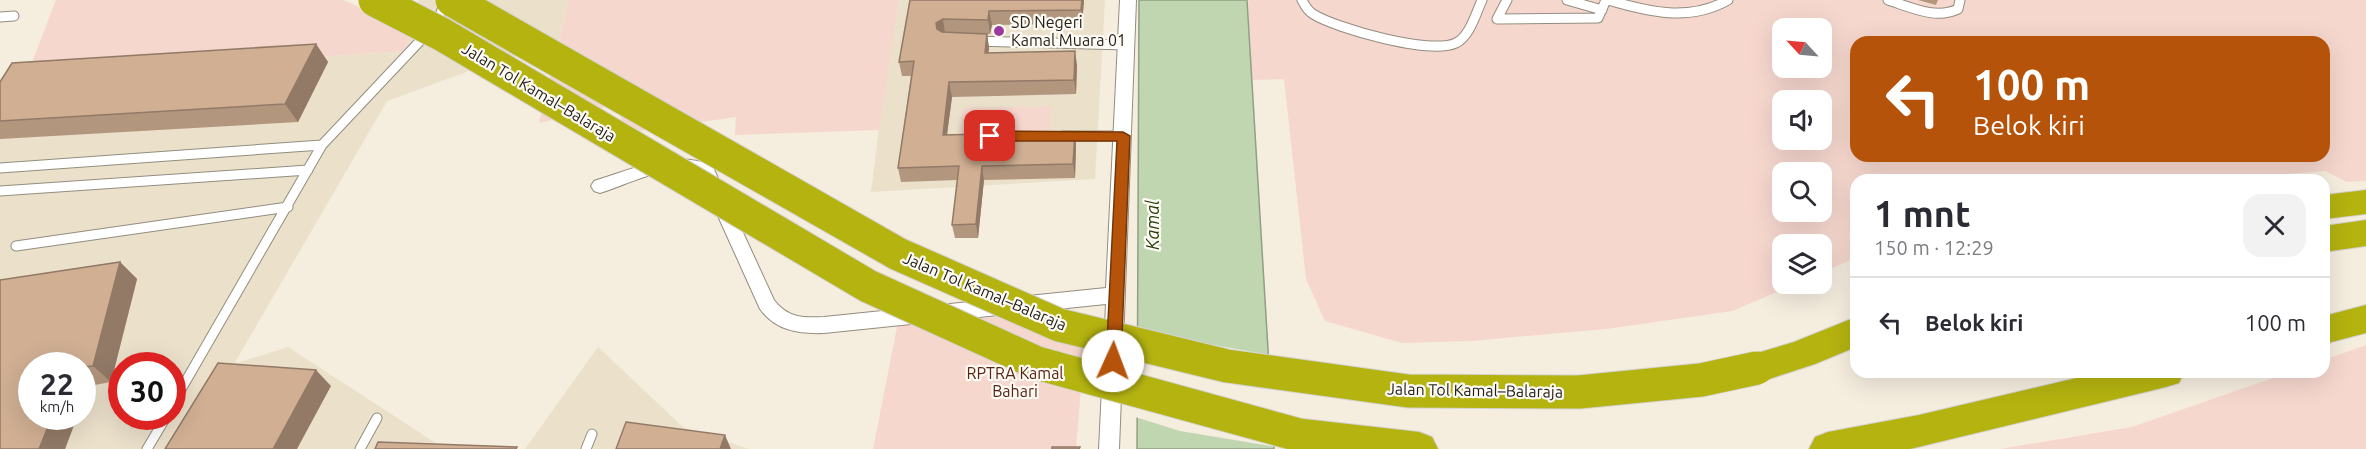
<!DOCTYPE html>
<html lang="id">
<head>
<meta charset="utf-8">
<style>
	body { margin:0; font-family:Ubuntu,sans-serif; background:#f2f2f3; color:#2b2b33; height:100vh; display:flex; flex-direction:column; font-size:22px; white-space:nowrap }
	* { box-sizing:border-box; margin:0 }
	p { font-size:20px; color:#7c7c81 }
	.icon { flex:none; width:33px; height:33px; fill:none; stroke:currentColor; stroke-width:2; stroke-linecap:round; stroke-linejoin:round }
	.map { position:relative; flex:1; overflow:hidden }
	.side { position:absolute; left:1850px; top:174px; width:480px; height:204px; display:flex; flex-direction:column; background:#fff; border-radius:18px; box-shadow:0 6px 24px #0002 }
	.side>* { flex:none }
	.guide { position:absolute; left:1850px; top:36px; width:480px; height:126px; border-radius:18px; box-shadow:0 6px 24px #0002; background:#b45309; color:#fff; overflow:hidden }
	.needle { width:39px; rotate:296deg }
	.buttons { position:absolute; left:1772px; top:18px; display:grid; gap:12px }
	.buttons a { display:grid; place-items:center; width:60px; height:60px; border-radius:12px; background:#fff; box-shadow:0 6px 24px #0002; font-size:30px }
	.speed { position:absolute; left:18px; top:352px; display:flex; gap:12px; font-size:30px; font-weight:700; text-align:center }
	.speed>* { display:grid; place-content:center; width:78px; height:78px; border-radius:50%; background:#fff; box-shadow:0 6px 24px #0002; line-height:1 }
	.speed small { font-size:15px; font-weight:400 }
	.speed .limit { border:9px solid #d22; background:#fff; color:#111 }
	.pin { position:absolute; display:grid; place-items:center; width:51px; height:51px; color:#fff; margin:-26px; border-radius:12px; box-shadow:0 3px 9px #0006 }
	.me { position:absolute; width:66px; margin:-33px; rotate:2deg; stroke-linejoin:round; filter:drop-shadow(0 0 4px #0008) }
	.turn { display:flex; align-items:center; gap:21px; height:126px; padding:0 24px; font-size:27px }
	.turn .icon { width:78px; height:78px; stroke-width:2.5 }
	.turn b { display:block; font-size:42px; line-height:51px }
	.round { display:grid; place-items:center; flex:none; width:63px; height:63px; border-radius:18px; background:#f2f2f3 }
	.headline { display:flex; align-items:center; justify-content:space-between; height:102px; padding:0 24px }
	h1 { font-size:36px; font-weight:600; line-height:45px }
	ul { padding:0; list-style:none }
	li { display:flex; align-items:center; gap:18px; height:90px; padding:0 24px; border-top:2px solid #e1e1e2 }
	li div { flex:1 }
	li b { display:block; font-size:22px }
	li em { font-style:normal }
	.map>svg:first-child { display:block }
</style>
</head>
<body>
<div class="map">
<svg width="2366" height="449" viewBox="0 0 2366 449">
	<rect width="100%" height="100%" fill="#f5edde"/>
	<!-- built -->
	<path fill="#ebe0ca" fill-rule="evenodd" d="M419,0H569L558,44L472,70L387,101L234,364L288,347L445,449H0V93L26,78L406,51ZM32,366H82V417H32ZM122,366H172V417H122Z
		M899,0H1105L1095,179L871,192L885,80Z
		M598,347L683,427L749,449H525Z"/>
	<!-- green -->
	<path fill="#f6d7ce" fill-rule="evenodd" d="M56,0H343L411,30L406,51L26,78Z
		M569,0H899L879,130L735,135L736,117L624,133L618,104L539,123Z
		M1248,0H2366V181L2347,182L2325,171L2211,180H1856L1855,258L1821,273V244H1782V284H1796L1732,311L1606,329L1471,341L1402,343L1325,321L1306,279L1284,79L1252,80ZM1782,28H1821V68H1782ZM1856,42H2324V156H1856ZM1782,100H1821V140H1782ZM1782,172H1821V212H1782Z
		M1051,106L1050,142L960,144L963,108Z
		M1087,313L1076,449H873L898,322Z
		M2366,345V449H2000L2132,427L2290,372H2324V360Z"/>
	<!-- water -->
	<path fill="#c0d6b1" stroke="#919f84" stroke-width="1.5" d="M1139,0H1247L1274,449H1137Z"/>
	<!-- pier -->
	<path fill="#f5edde" d="M1135,326L1190,341L1271,355L1277,447L1180,431L1135,417Z"/>
	<g fill="none" stroke-linecap="round" stroke-linejoin="round">
		<defs>
			<path id="service" d="M1302,0C1305,6 1308,11 1313,14C1337,29 1431,55 1456,43C1470,36 1476,13 1482,0
				M1507,0L1497,19L1598,18L1606,0
				M1567,0L1602,10
				M1608,0C1649,12 1689,22 1728,0
				M1888,0C1910,7 1936,20 1958,9L1960,0
				M0,17L14,16
				M975,41L1126,45
				M1063,136H1123
				M0,168L322,145
				M0,191L308,170
				M16,246L288,207
				M172,405L322,145L437,23L445,2
				M147,449L166,417
				M360,449L377,418
				M586,449L592,434"/>
			<path id="minor" d="M1120,0H1136L1119,449H1099L1106,304L824,333C799,334 776,331 760,309L699,174C669,162 629,184 600,193L594,191L591,186L594,181C633,169 672,150 712,165L774,300C788,318 803,318 824,317L1106,288Z"/>
			<path id="motorway" d="M2366,190V214L2324,219V195Z
				M2366,220V246L2324,252V226Z
				M2366,305V333L2324,344V316Z
				M1856,317V347L1815,364L1757,383L1744,379L1739,368L1744,357L1794,342Z
				M2102,372H2184L2179,383L2166,387L1910,449H1809L1815,437L1828,432L1919,415Z
				M1295,418L1419,432L1432,437L1438,449H1292L1282,445L1276,434L1282,423Z"/>
		</defs>
		<!-- service casing -->
		<use href="#service" stroke="#938d7f" stroke-width="11"/>
		<!-- minor casing -->
		<use href="#minor" stroke="#938d7f" stroke-width="2"/>
		<!-- motorway casing -->
		<use href="#motorway" stroke="#d3d2d1" stroke-width="2"/>
		<!-- service -->
		<use href="#service" stroke="#fff" stroke-width="9"/>
		<!-- minor -->
		<use href="#minor" fill="#fff" fill-rule="evenodd"/>
		<!-- motorway -->
		<use href="#motorway" fill="#b4b310" fill-rule="evenodd"/>
		<defs>
			<path id="motorway-bridge" d="M375,0L443,35L868,286L1037,363L1295,434
				M452,0L898,254L1059,325L1227,366L1408,391L1579,392L1701,380L1757,368"/>
		</defs>
		<!-- motorway-bridge casing -->
		<use href="#motorway-bridge" stroke="#d3d2d1" stroke-width="35" stroke-linecap="butt"/>
		<!-- motorway-bridge -->
		<use href="#motorway-bridge" stroke="#b4b310" stroke-width="33"/>
	</g>
	<!-- wall -->
	<path fill="#b3967e" d="M910,0H1084L1082,24L992,25L990,34H987L989,48L988,53L1077,65L1076,94L952,97L947,135L1075,132L1076,146L1075,178L984,180L978,238H955L952,225L957,180L901,182L898,168L911,76H902L899,62Z
		M1918,0H1938L1936,5Z
		M316,44L328,62L298,122L0,139V82Z
		M120,262L137,279L111,382L89,386L82,403V366H32V417H77L65,449H0V280Z"/>
	<!-- shaded-wall -->
	<path fill="#927a67" d="M1082,0H1084L1082,24L1081,10Z
		M989,11L992,25L990,34L988,20Z
		M943,19L945,33L939,37L937,29L936,23Z
		M987,34L989,48L987,67L985,53Z
		M316,44L328,62L298,122L285,104Z
		M1075,51L1077,65L1076,94L1074,80Z
		M949,82L952,97L945,149L943,135Z
		M1075,132L1076,146L1075,178L1073,164Z
		M982,166L984,180L978,238L976,224Z
		M120,262L137,279L111,382L93,366Z
		M316,370L331,386L297,449H273Z
		M82,380L89,386L82,403Z
		M52,417H77L65,449H39Z
		M725,435L731,449H720Z"/>
	<!-- building -->
	<path fill="#d0af93" stroke="#927a67" stroke-width="1.5" d="M910,0H1082L1081,10L989,11L988,20L943,19L936,23L937,29L942,32L987,34L985,53L1075,51L1074,80L949,82L943,135L1075,132L1073,164L982,166L976,224L952,225L959,166L898,168L914,61L899,62Z
		M316,44L285,104L0,121V82L12,63Z
		M120,262L93,366L82,367V366H32V417H52L39,449H0V280Z
		M218,363L316,370L273,449H165Z
		M626,422L725,435L720,449H616Z
		M378,442L517,447L516,449H375Z
		M1052,447H1080L1079,449H1052Z"/>
	<!-- route -->
	<path fill="#b45309" stroke="#753606" stroke-width="1.5" d="M990,131L1123,132L1130,136L1121,361L1119,365L1113,367L1108,365L1106,361L1117,141H990L984,136Z"/>
	<!-- markers -->
	<circle fill="#9d399e" stroke="#fefbf5" stroke-width="2" cx="999" cy="31" r="6"/>
	<g text-anchor="middle" stroke-width="4.5" stroke-linejoin="round" paint-order="stroke">
		<!-- poi labels -->
		<g font-size="16" fill="#221f1a" stroke="#fefbf5" text-anchor="start">
			<text x="1011" y="28">SD Negeri<tspan x="1011" dy="18">Kamal Muara 01</tspan></text>
		</g>
		<!-- street labels -->
		<g font-size="16" fill="#221f1a" stroke="#fefbf5">
			<text transform="translate(539 92) rotate(31)" y="6">Jalan Tol Kamal–Balaraja</text>
			<text transform="translate(985 291) rotate(23)" y="6">Jalan Tol Kamal–Balaraja</text>
			<text transform="translate(1475 390) rotate(1)" y="6">Jalan Tol Kamal–Balaraja</text>
		</g>
		<!-- park labels -->
		<g font-size="16" fill="#592312" stroke="#fefbf5">
			<text x="1015" y="379">RPTRA Kamal<tspan x="1015" dy="18">Bahari</tspan></text>
		</g>
		<!-- water labels -->
		<g font-size="18" font-style="italic" fill="#253f0a" stroke="#fefbf5">
			<text transform="translate(1153 225) rotate(-90)" y="6">Kamal</text>
		</g>
	</g>
</svg>
<div class="buttons">
<a><svg class="needle" viewBox="-14 -14 28 28"><path d="M0-13l5 13h-10z" fill="#e53935"/><path d="M0 13l5-13h-10z" fill="#7c7c81"/></svg></a>
<a><svg class="icon" aria-label="sound" viewBox="0 0 24 24"><path d="M4 9h4l5-4v14l-5-4H4zM17 9q2 3 0 6"/></svg></a>
<a><svg class="icon" aria-label="search" viewBox="0 0 24 24"><circle cx="10" cy="10" r="6"/><path d="M15 15l6 6"/></svg></a>
<a><svg class="icon" aria-label="layers" viewBox="0 0 24 24"><path d="M12 4l9 5-9 5-9-5zM3 14l9 5 9-5"/></svg></a>
</div>
<div class="speed"><div>22<small>km/h</small></div><div class="limit">30</div></div>
<div class="pin" style="left:990px;top:136px;background:#d93025"><svg class="icon" aria-label="arrive" viewBox="0 0 24 24"><path d="M6 21V4h12l-3 4 3 4H6"/></svg></div>
<svg class="me" style="left:1113px;top:361px" viewBox="-20 -20 40 40"><circle r="19" fill="#fff"/><path d="M0-13L10 11 0 6-10 11z" fill="#b45309"/></svg>
<div class="guide">
<div class="turn"><svg class="icon" aria-label="left" viewBox="0 0 24 24"><path d="M17 20v-9H6M10 6l-5 5 5 5"/></svg><div><b>100 m</b>Belok kiri</div></div>
</div>
<section class="side">
<div class="headline"><div><h1>1 mnt</h1><p>150 m · 12:29</p></div><a class="round"><svg class="icon" aria-label="close" viewBox="0 0 24 24"><path d="M6 6l12 12M18 6L6 18"/></svg></a></div>
<ul>
<li><svg class="icon" aria-label="left" viewBox="0 0 24 24"><path d="M17 20v-9H6M10 6l-5 5 5 5"/></svg><div><b>Belok kiri</b></div><em>100 m</em></li>
</ul>
</section>
</div>
</body>
</html>
